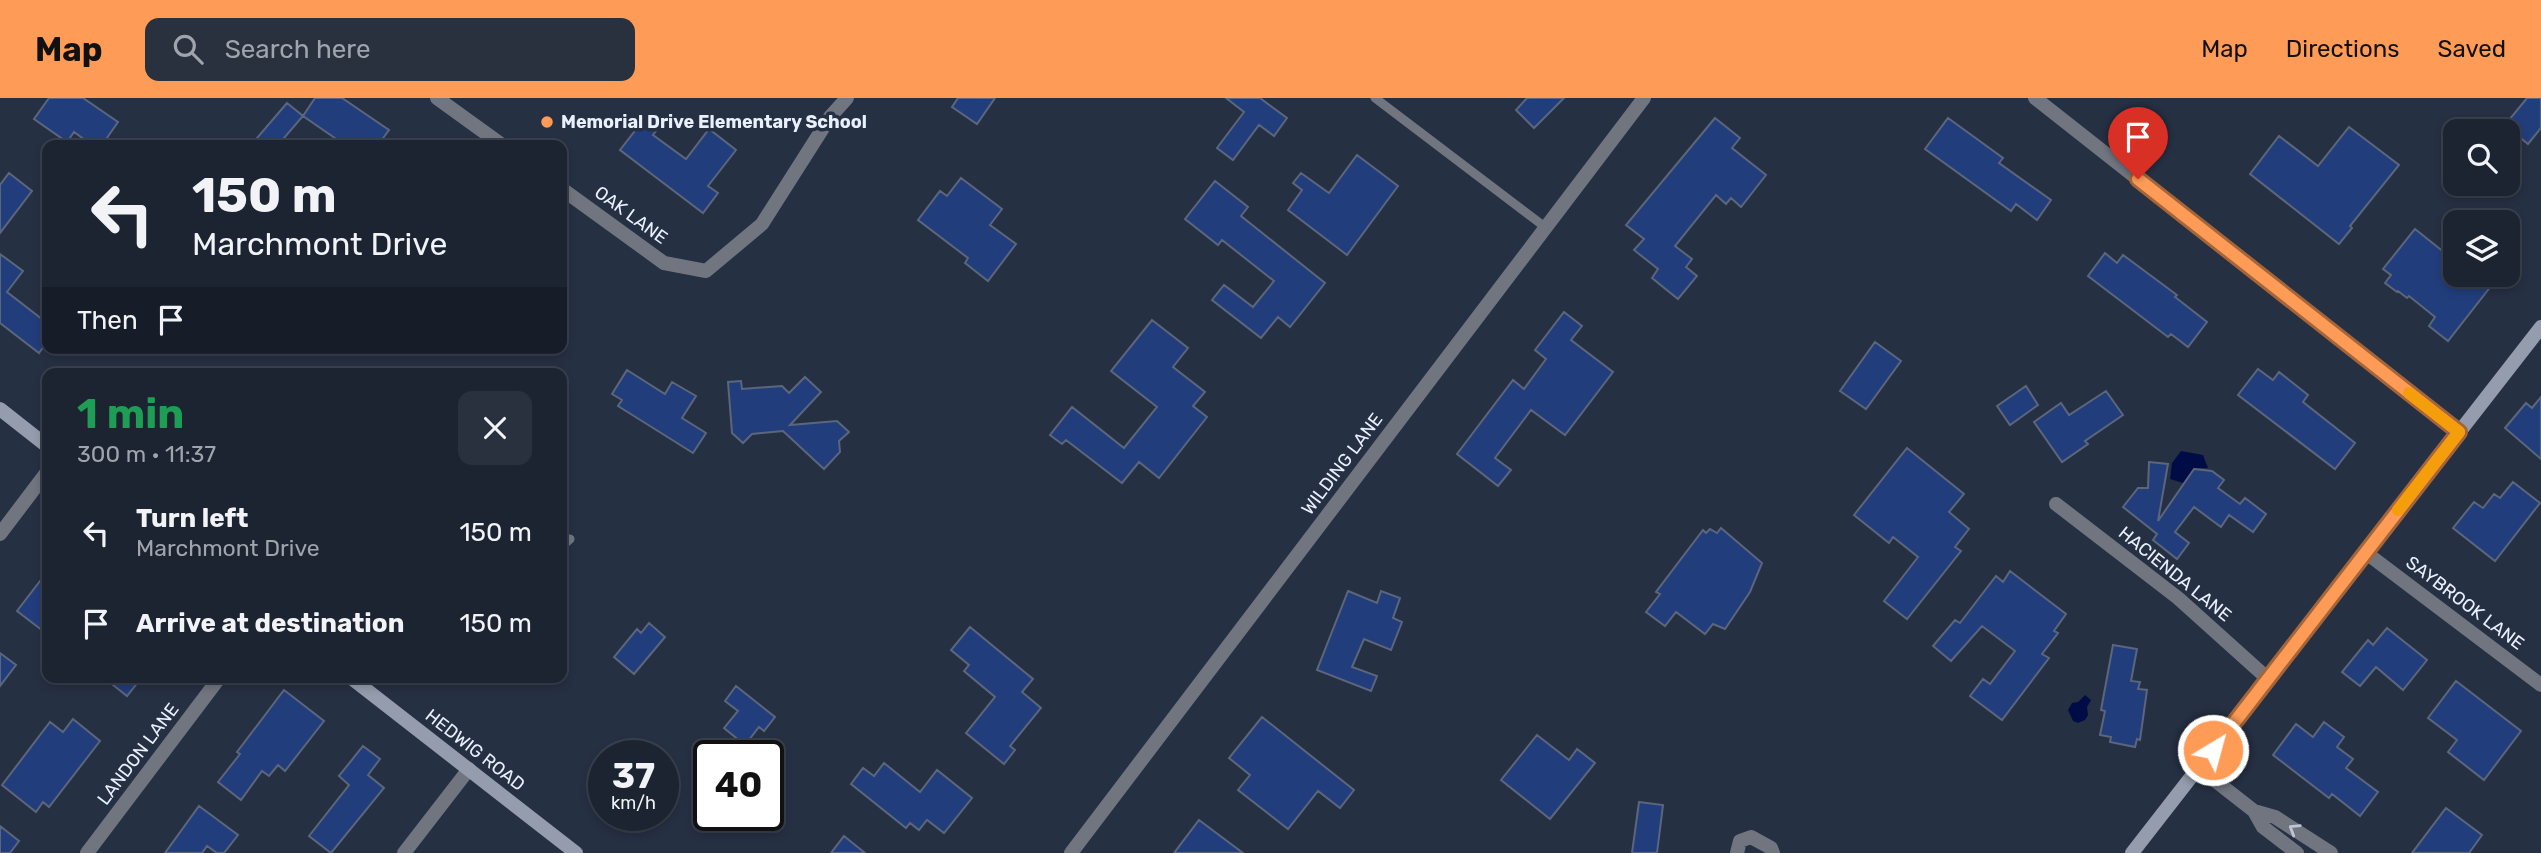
<!DOCTYPE html>
<html lang="en">
<head>
<meta charset="utf-8">
<style>
	body { margin:0; font-family:Rubik,sans-serif; background:#29303e; color:#f1f3f6; height:100vh; display:flex; flex-direction:column; font-size:26px; white-space:nowrap }
	* { box-sizing:border-box; margin:0 }
	p { font-size:23px; color:#a0a4ac }
	.icon { flex:none; width:38px; height:38px; fill:none; stroke:currentColor; stroke-width:2; stroke-linecap:round; stroke-linejoin:round }
	.map { position:relative; flex:1; overflow:hidden }
	.drawer { position:absolute; left:42px; top:270px; width:525px; height:315px; display:flex; flex-direction:column; background:#1c2432; border-radius:14px; box-shadow:0 4px 10px #0003,0 0 0 2px #3a414d }
	.drawer>* { flex:none }
	.banner { position:absolute; left:42px; top:42px; width:525px; height:214px; border-radius:14px; box-shadow:0 4px 10px #0003,0 0 0 2px #3a414d; background:#1c2432; color:#f1f3f6; overflow:hidden }
	.fabs { position:absolute; left:2443px; top:21px; display:grid; gap:14px }
	.fabs a { display:grid; place-items:center; width:77px; height:77px; border-radius:14px; background:#1c2432; box-shadow:0 4px 10px #0003,0 0 0 2px #3a414d; font-size:35px }
	.speed { position:absolute; left:588px; top:642px; display:flex; gap:14px; font-size:35px; font-weight:700; text-align:center }
	.speed>* { display:grid; place-content:center; width:91px; height:91px; border-radius:50%; background:#1c2432; box-shadow:0 4px 10px #0003,0 0 0 2px #3a414d; line-height:1 }
	.speed small { font-size:18px; font-weight:400 }
	.speed .limit { border:4px solid #111; border-radius:10px; background:#fff; color:#111 }
	.pin { position:absolute; display:grid; place-items:center; width:60px; height:60px; color:#fff; margin:-72px -30px; border-radius:50% 50% 50% 0; rotate:-45deg; box-shadow:0 0 7px #0007 }
	.pin .icon { rotate:45deg }
	.me { position:absolute; width:77px; margin:-38px; rotate:37deg; stroke-linejoin:round; filter:drop-shadow(0 0 5px #0008) }
	.turn { display:flex; align-items:center; gap:24px; height:147px; padding:0 35px; font-size:32px }
	.turn .icon { width:91px; height:91px; stroke-width:2.5 }
	.turn b { display:block; font-size:49px; line-height:60px }
	.then { display:flex; align-items:center; height:66px; padding:0 35px; background:#0003; gap:14px; font-size:26px }
	.round { display:grid; place-items:center; flex:none; width:74px; height:74px; border-radius:14px; background:#29303e }
	.headline { display:flex; align-items:center; justify-content:space-between; height:119px; padding:0 35px }
	h1 { font-size:42px; font-weight:700; line-height:52px; color:#1e9e55 }
	ul { padding:0; list-style:none }
	li { display:flex; align-items:center; gap:21px; height:91px; padding:0 35px }
	li div { flex:1 }
	li b { display:block; font-size:26px }
	li em { font-style:normal }
	header { display:flex; align-items:center; gap:42px; box-sizing:border-box; height:98px; padding:0 35px; background:#fe9c57; color:#111 }
	header strong { font-size:33px }
	nav { display:flex; gap:38px; margin-inline-start:auto; font-size:24px }
	.search { width:490px; height:63px; background:#29303e; display:flex; align-items:center; gap:18px; box-sizing:border-box; padding:0 24px; border-radius:14px; color:#a0a4ac; font-size:26px }
	.map>svg:first-child { display:block }
</style>
</head>
<body>
<header>
<strong>Map</strong>
<div class="search"><svg class="icon" aria-label="search" viewBox="0 0 24 24"><circle cx="10" cy="10" r="6"/><path d="M15 15l6 6"/></svg>Search here</div>
<nav><a>Map</a><a>Directions</a><a>Saved</a></nav>
</header>
<div class="map">
<svg width="2541" height="755" viewBox="0 0 2541 755">
	<rect width="100%" height="100%" fill="#263043"/>
	<!-- water -->
	<path fill="#010c47" d="M2181,353L2203,357L2208,370H2194L2183,385L2170,381L2172,365Z
		M2085,597L2091,602L2087,609L2088,617L2085,622L2078,625L2073,623L2068,612L2072,605L2078,604Z"/>
	<!-- building -->
	<path fill="#223d7b" stroke="#5b667d" stroke-width="2" d="M49,0H83L118,24L102,47H92L74,34L67,44L34,21Z
		M315,0H342L389,32L378,47L369,41L365,47H345L303,18Z
		M958,0H995L977,26L952,9Z
		M1226,0H1260L1287,20L1274,38L1259,27L1233,62L1217,50L1244,14Z
		M1527,0H1564L1534,30L1516,12Z
		M2527,0H2541V30L2528,46L2517,37L2508,49V33H2500Z
		M287,5L303,18L278,47H251Z
		M645,20L658,30L653,37L686,61L709,31L736,52L708,88L718,95L703,115L620,52Z
		M1715,20L1740,40L1732,50L1766,77L1741,109L1731,100L1726,106L1716,97L1675,148L1692,161L1686,169L1697,178L1678,201L1652,180L1658,171L1634,152L1644,141L1626,127Z
		M1948,20L2003,60L1999,65L2051,102L2037,122L2016,106L2011,113L1925,51Z
		M2349,29L2399,67L2350,128L2352,130L2339,146L2250,76L2279,38L2318,68Z
		M1357,57L1398,88L1347,157L1288,112L1302,92L1293,85L1301,75L1329,95Z
		M9,75L32,93L0,135V87Z
		M961,80L1002,111L990,127L1016,146L988,183L965,165L968,160L918,122L940,93L947,98Z
		M1215,83L1248,109L1241,118L1325,185L1290,229L1278,219L1261,240L1212,202L1224,187L1253,209L1274,183L1222,142L1218,147L1185,121Z
		M2415,131L2455,163V177H2487L2495,183L2448,243L2429,228L2435,219L2409,198L2407,200L2398,193L2397,194L2385,185L2391,177L2383,171Z
		M2105,155L2117,165L2123,157L2177,197L2175,199L2207,224L2188,249L2171,236L2168,239L2088,178Z
		M0,156L23,173L7,194L47,225V244L39,255L0,225Z
		M1564,214L1582,228L1571,242L1613,274L1565,337L1531,312L1495,360L1511,372L1498,388L1457,356L1513,282L1524,291L1546,261L1535,252Z
		M1152,222L1188,250L1173,269L1205,294L1193,308L1207,319L1159,380L1139,364L1122,385L1066,342L1062,346L1050,337L1072,309L1124,350L1157,309L1111,273Z
		M1875,244L1901,263L1866,311L1840,293Z
		M2258,271L2273,282L2279,274L2308,297L2303,304L2355,345L2335,371L2238,297Z
		M627,272L665,296L672,284L696,298L682,320L706,335L693,355L618,308L622,302L612,296Z
		M805,279L821,294L790,327L837,323L849,334L839,343L840,354L824,371L783,333L752,336L743,345L732,335L728,284L741,283L742,291L782,288L789,295Z
		M2026,288L2038,307L2010,327L1997,308Z
		M2106,293L2123,317L2085,343L2088,346L2062,364L2034,324L2061,305L2069,317Z
		M2541,299V361L2505,330L2526,305L2532,310Z
		M1907,350L1964,396L1949,414L1969,431L1955,449L1961,453L1907,521L1884,503L1918,459L1893,439L1889,445L1854,417Z
		M2149,364L2168,366L2158,423L2194,371L2212,373L2224,382L2218,390L2240,406L2245,400L2266,416L2253,434L2229,417L2221,429L2194,409L2175,434L2189,445L2177,461L2153,442L2157,436L2123,409L2138,390H2148Z
		M2513,384L2540,405L2495,463L2453,430L2474,404L2483,410L2494,396L2500,400Z
		M1721,430L1762,465L1750,494L1725,531L1713,526L1705,536L1676,514L1665,528L1646,514L1660,496L1656,494L1703,432L1706,435L1710,431L1717,435Z
		M2010,473L2066,516L2054,533L2058,535L2042,556L2049,560L2002,622L1970,598L1983,581L1990,586L2015,553L1982,528L1951,563L1933,548L1955,522L1960,525L1996,478L2003,484Z
		M47,474V536L17,513Z
		M1348,493L1377,505L1381,493L1400,500L1393,520L1402,524L1391,552L1364,541L1352,569L1377,578L1371,593L1317,572Z
		M649,525L665,539L634,576L614,559L637,531L641,535Z
		M970,529L1033,581L1022,594L1041,610L1010,648L1015,652L1004,666L966,635L995,599L964,573L969,567L951,552Z
		M2387,530L2427,562L2403,592L2376,569L2360,588L2342,574L2368,542L2373,547Z
		M2113,547L2137,551L2131,583L2140,584L2138,591L2147,592L2140,642L2137,641L2135,649L2110,644L2111,639L2100,637L2105,613L2101,612Z
		M0,555L16,567L0,588Z
		M103,579H142L127,598Z
		M2456,583L2521,633L2484,682L2448,654L2457,642L2428,620Z
		M736,588L775,619L764,633L759,629L745,647L724,630L738,613L725,603Z
		M284,592L324,623L285,673L278,667L269,678L262,673L241,702L218,684L240,656L237,654Z
		M1262,619L1354,692L1340,710L1318,693L1288,731L1238,692L1250,677L1229,660Z
		M73,621L100,643L49,709L43,704L36,714L2,687L50,624L63,634Z
		M2324,624L2344,639L2337,649L2353,661L2346,670L2378,694L2360,718L2332,696L2329,700L2273,657L2296,626L2313,639Z
		M1537,637L1569,662L1577,651L1595,665L1550,721L1501,682Z
		M363,648L380,661L368,677L384,690L331,755L309,738L349,687L339,678Z
		M884,665L920,694L937,672L972,700L944,735L927,722L919,732L910,725L906,730L851,686L863,670L874,678Z
		M1639,704L1663,707L1657,755H1632Z
		M199,708L238,737L224,755H217L207,748L202,755H165Z
		M2446,710L2482,737L2469,755H2412Z
		M1199,722L1243,755H1174Z
		M0,728L19,743L10,755H0Z
		M844,738L865,755H831Z"/>
	<g fill="none" stroke-linecap="round" stroke-linejoin="round">
		<!-- lane -->
		<path stroke="#707580" stroke-width="9" d="M1375,0L1545,129
			M562,448L570,441"/>
		<!-- street -->
		<path stroke="#707580" stroke-width="14" d="M437,0L502,47
			M2035,0L2459,334
			M562,91L664,165L706,173L762,126L830,19L847,0
			M2056,406L2178,500L2267,580
			M0,436L47,374
			M2365,454L2541,587
			M2199,670L2254,713L2275,719L2331,755
			M2254,713L2263,729L2297,755
			M87,755L220,579
			M404,755L469,671
			M1071,755L1644,0
			M1737,755L1740,743L1751,739L1771,750L1773,755"/>
		<!-- secondary -->
		<path stroke="#949cad" stroke-width="14" d="M0,311L47,348
			M350,579L576,755
			M2132,755L2541,229"/>
	</g>
	<!-- one-way arrows -->
	<defs><path id="oneway-chevron" d="M-2-3.5L2.5 0L-2 3.5" fill="none" stroke-width="1.6" stroke-linecap="round" stroke-linejoin="round" transform="scale(1.75)"/></defs>
	<use stroke="#bfc5d1" href="#oneway-chevron" transform="translate(2294 731) rotate(-148)"/>
	<g fill="none" stroke-linecap="round" stroke-linejoin="round">
		<defs>
			<path id="route" d="M2138,81L2459,334L2213,652"/>
		</defs>
		<!-- route casing -->
		<use href="#route" stroke="#a56539" stroke-width="18"/>
		<!-- route -->
		<use href="#route" stroke="#fe9c57" stroke-width="12"/>
		<!-- slow -->
		<path stroke="#f59e0b" stroke-width="12" d="M2398,412L2459,334L2409,295"/>
	</g>
	<!-- markers -->
	<circle fill="#fe9c57" stroke="#263043" stroke-width="2.5" cx="547" cy="24" r="7"/>
	<g text-anchor="middle" stroke-width="7" stroke-linejoin="round" paint-order="stroke">
		<!-- poi labels -->
		<g font-size="18" font-weight="bold" fill="#e9f0fd" stroke="#263043" text-anchor="start">
			<text x="561" y="30">Memorial Drive Elementary School</text>
		</g>
		<!-- street labels -->
		<g font-size="18" fill="#e9f0fd" stroke="#263043">
			<text transform="translate(631 117) rotate(36)" y="6">OAK LANE</text>
			<text transform="translate(1342 366) rotate(-53)" y="6">WILDING LANE</text>
			<text transform="translate(2175 476) rotate(39)" y="6">HACIENDA LANE</text>
			<text transform="translate(2465 505) rotate(37)" y="6">SAYBROOK LANE</text>
			<text transform="translate(475 652) rotate(38)" y="6">HEDWIG ROAD</text>
			<text transform="translate(138 656) rotate(-53)" y="6">LANDON LANE</text>
		</g>
	</g>
</svg>
<div class="fabs">
<a><svg class="icon" aria-label="search" viewBox="0 0 24 24"><circle cx="10" cy="10" r="6"/><path d="M15 15l6 6"/></svg></a>
<a><svg class="icon" aria-label="layers" viewBox="0 0 24 24"><path d="M12 4l9 5-9 5-9-5zM3 14l9 5 9-5"/></svg></a>
</div>
<div class="speed"><div>37<small>km/h</small></div><div class="limit">40</div></div>
<div class="pin" style="left:2138px;top:81px;background:#d93025"><svg class="icon" aria-label="arrive" viewBox="0 0 24 24"><path d="M6 21V4h12l-3 4 3 4H6"/></svg></div>
<svg class="me" style="left:2213px;top:652px" viewBox="-20 -20 40 40"><circle r="17" fill="#fe9c57" stroke="#fff" stroke-width="3"/><path d="M0-11L8 9 0 5-8 9z" fill="#fff"/></svg>
<div class="banner">
<div class="turn"><svg class="icon" aria-label="left" viewBox="0 0 24 24"><path d="M17 20v-9H6M10 6l-5 5 5 5"/></svg><div><b>150 m</b>Marchmont Drive</div></div>
<div class="then">Then<svg class="icon" aria-label="arrive" viewBox="0 0 24 24"><path d="M6 21V4h12l-3 4 3 4H6"/></svg></div>
</div>
<section class="drawer">
<div class="headline"><div><h1>1 min</h1><p>300 m · 11:37</p></div><a class="round"><svg class="icon" aria-label="close" viewBox="0 0 24 24"><path d="M6 6l12 12M18 6L6 18"/></svg></a></div>
<ul>
<li><svg class="icon" aria-label="left" viewBox="0 0 24 24"><path d="M17 20v-9H6M10 6l-5 5 5 5"/></svg><div><b>Turn left</b><p>Marchmont Drive</p></div><em>150 m</em></li>
<li><svg class="icon" aria-label="arrive" viewBox="0 0 24 24"><path d="M6 21V4h12l-3 4 3 4H6"/></svg><div><b>Arrive at destination</b></div><em>150 m</em></li>
</ul>
</section>
</div>
</body>
</html>
